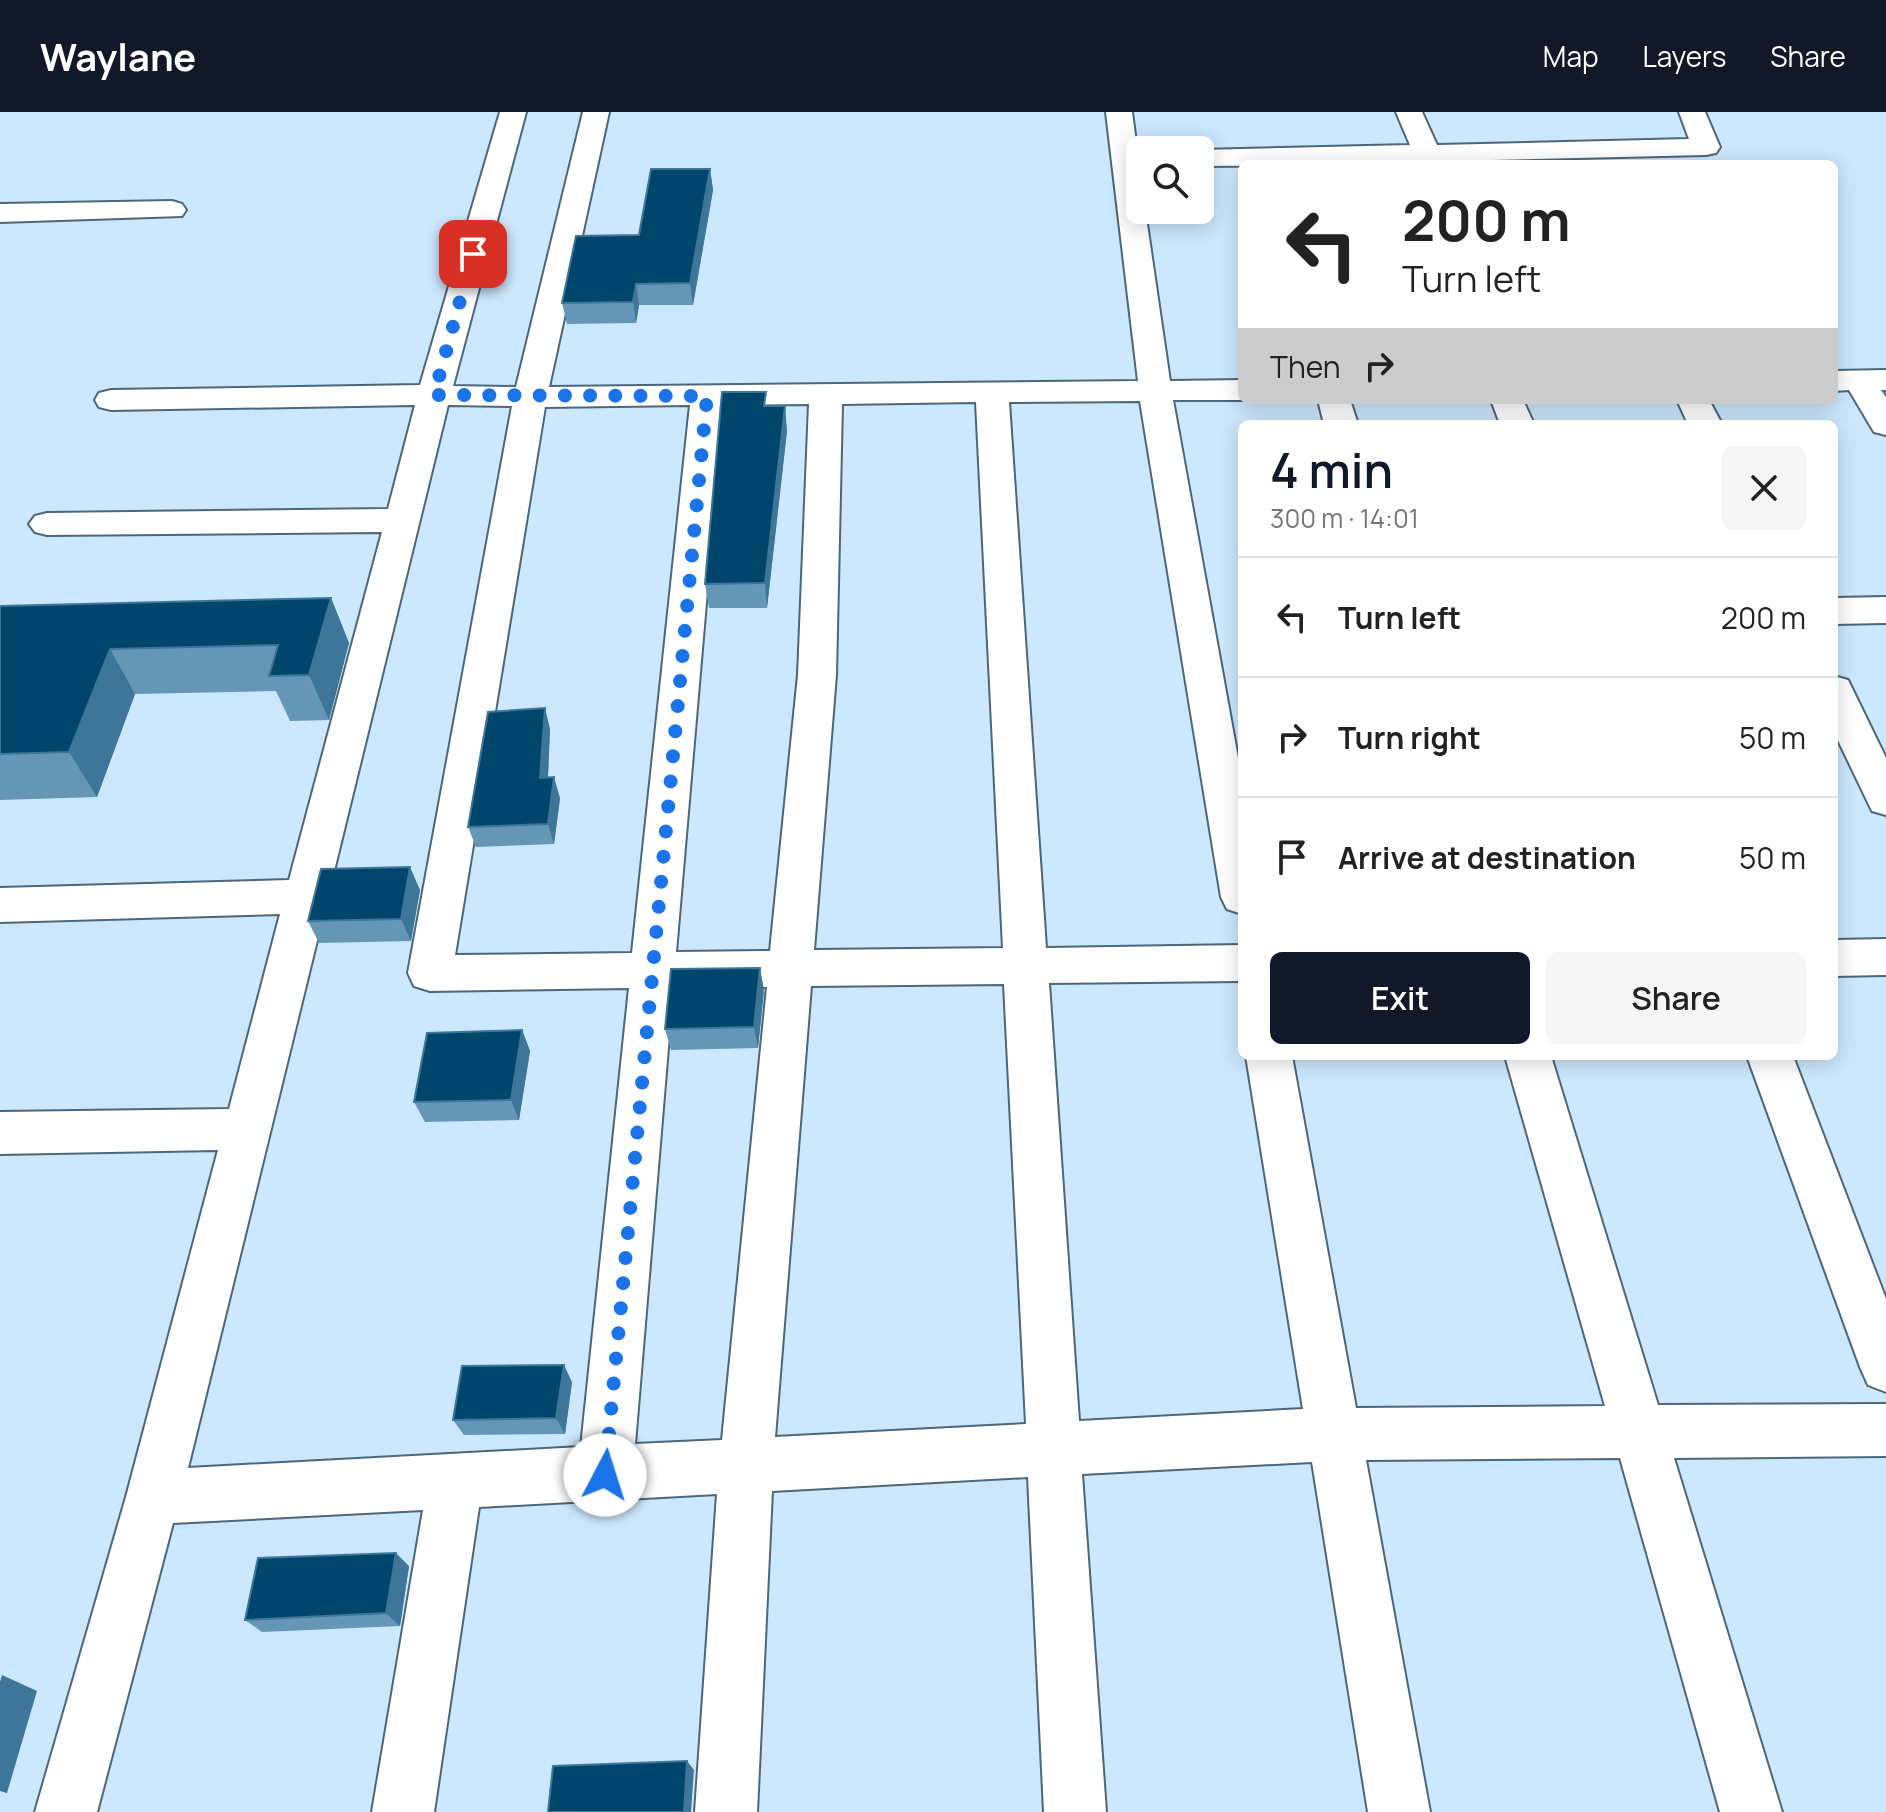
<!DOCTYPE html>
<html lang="en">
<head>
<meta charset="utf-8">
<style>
	body { margin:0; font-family:Manrope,sans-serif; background:#f6f6f6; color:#222; height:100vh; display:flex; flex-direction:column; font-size:30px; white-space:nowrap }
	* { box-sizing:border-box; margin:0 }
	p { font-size:26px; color:#767676 }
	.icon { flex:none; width:44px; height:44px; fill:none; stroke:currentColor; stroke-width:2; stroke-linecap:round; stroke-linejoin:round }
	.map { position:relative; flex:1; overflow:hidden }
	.panel { position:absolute; left:1238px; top:308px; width:600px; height:640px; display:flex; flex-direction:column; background:#fff; border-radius:12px; box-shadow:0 4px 20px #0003 }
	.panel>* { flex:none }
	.guide { position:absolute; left:1238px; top:48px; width:600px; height:244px; border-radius:12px; box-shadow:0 4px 20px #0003; background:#fff; color:#222; overflow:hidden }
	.controls { position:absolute; left:1126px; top:24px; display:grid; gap:16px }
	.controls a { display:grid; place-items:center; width:88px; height:88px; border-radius:12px; background:#fff; box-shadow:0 4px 20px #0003; font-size:40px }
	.pin { position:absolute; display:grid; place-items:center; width:68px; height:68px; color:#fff; margin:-34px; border-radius:16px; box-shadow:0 4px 12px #0006 }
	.me { position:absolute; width:88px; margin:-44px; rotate:5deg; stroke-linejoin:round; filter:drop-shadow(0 0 6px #0008) }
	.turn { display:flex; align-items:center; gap:28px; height:168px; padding:0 32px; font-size:36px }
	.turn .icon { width:104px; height:104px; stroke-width:2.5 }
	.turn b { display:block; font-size:56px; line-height:68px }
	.then { display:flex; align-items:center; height:76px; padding:0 32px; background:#0003; gap:16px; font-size:30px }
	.round { display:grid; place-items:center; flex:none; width:84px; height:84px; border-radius:12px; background:#f6f6f6 }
	.summary { display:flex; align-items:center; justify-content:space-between; height:136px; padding:0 32px }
	h1 { font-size:48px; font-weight:600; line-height:60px; color:#111827 }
	.primary-button { display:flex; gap:16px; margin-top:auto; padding:16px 32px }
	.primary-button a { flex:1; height:92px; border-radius:12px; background:#111827; color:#fff; font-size:32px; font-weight:600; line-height:92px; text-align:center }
	.primary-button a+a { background:#f6f6f6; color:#222 }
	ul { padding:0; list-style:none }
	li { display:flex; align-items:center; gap:24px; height:120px; padding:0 32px; border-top:2px solid #e0e0e0 }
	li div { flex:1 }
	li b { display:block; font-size:30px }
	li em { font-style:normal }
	header { display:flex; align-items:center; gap:48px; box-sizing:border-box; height:112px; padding:0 40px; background:#111827; color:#fff }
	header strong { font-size:38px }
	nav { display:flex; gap:44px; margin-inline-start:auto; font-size:28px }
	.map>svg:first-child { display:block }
</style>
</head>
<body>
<header>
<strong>Waylane</strong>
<nav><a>Map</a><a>Layers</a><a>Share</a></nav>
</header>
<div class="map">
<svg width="1886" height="1700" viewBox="0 0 1886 1700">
	<rect width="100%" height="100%" fill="#cce8fe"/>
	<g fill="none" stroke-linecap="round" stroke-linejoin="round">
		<defs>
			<path id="minor" d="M500,0H526L453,274L516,275L583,0H609L549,275L1138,269L1106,0H1132L1137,38H1141L1140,98H1145L1170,269L1242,268V288H1173L1242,668V802L1227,797L1221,785L1140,289L1009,290L1046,836L1242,833V869L1049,871L1079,1309L1303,1297L1246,944H1292L1356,1296L1605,1294L1505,944H1551L1658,1293L1886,1292V1344L1674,1346L1782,1700H1720L1620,1346L1366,1348L1430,1700H1368L1312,1350L1082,1362L1106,1700H1044L1028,1365L772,1379L757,1700H695L717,1382L479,1395L434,1700H372L423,1398L173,1411L97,1700H35L126,1385L218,1038L0,1042V1000L229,997L280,802L0,810V776L289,768L382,420L47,423L35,420L29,412L35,404L47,401L388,397L415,293L111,298L99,295L95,288L99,281L111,278L420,273ZM976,290L1003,836L814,838L836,563L842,292ZM809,292L798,563L770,839L676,840L723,293ZM448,293L512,294L408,861L414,874L430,879L629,876L581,1335L188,1356ZM690,293L632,841L455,843L545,295ZM1004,872L1026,1312L775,1325L811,874ZM767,875L722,1328L635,1332L673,876Z
				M1396,0H1422L1437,33L1689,27L1679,0H1705L1720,35L1716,41L1706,43L1445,49L1446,52L1200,54V38L1410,33Z
				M172,89L182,92L186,98L182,104L0,110V92Z
				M1886,258V278H1881L1886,285V323L1874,320L1849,278L1834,279V259Z
				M1318,288H1350L1358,312H1324Z
				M1491,288H1523L1534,312H1500Z
				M1677,288H1709L1722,312H1688Z
				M1886,485V511L1834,512V486Z
				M1834,564L1848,568L1886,646V703L1872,699L1834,620Z
				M1886,827V863L1834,864V828Z
				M1747,944H1793L1886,1187V1280L1868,1273L1860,1255Z"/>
		</defs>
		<!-- minor casing -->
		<use href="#minor" stroke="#4d6679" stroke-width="4"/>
		<!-- minor -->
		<use href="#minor" fill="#fff" fill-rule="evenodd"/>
	</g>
	<!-- wall -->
	<path fill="#6696b5" d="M710,57L713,78L693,193H639L636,211L567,212L562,191L639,123Z
		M767,294L787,319L767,496H709L705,472Z
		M331,486L349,531L329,608L290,609L276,579L135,582L97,685L0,688V494Z
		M550,617L548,666L560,686L554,732L476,735L468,715Z
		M420,778L411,829L319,831L308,809Z
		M764,878L758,936L671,938L665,917Z
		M522,918L530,939L519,1008L425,1010L414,990Z
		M572,1270L565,1322L464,1323L453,1308Z
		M409,1454L400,1514L262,1520L245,1508Z"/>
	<!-- shaded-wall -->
	<path fill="#3d7698" d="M710,57L713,78L693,193L690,171Z
		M636,172L639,193L636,211L633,190Z
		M785,294L787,319L767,496L765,471Z
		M331,486L349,531L329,608L309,563Z
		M110,537L135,582L97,685L69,640Z
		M545,596L550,617L547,686L540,666Z
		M554,665L560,686L554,732L548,712Z
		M410,755L420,778L411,829L401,807Z
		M760,856L764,878L758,936L754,915Z
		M522,918L530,939L519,1008L511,988Z
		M564,1253L572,1270L565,1322L556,1306Z
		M396,1441L409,1454L400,1514L386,1501Z
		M2,1563L37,1579L7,1681L0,1679V1570Z
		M687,1649L694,1658L691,1700H684Z"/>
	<!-- building -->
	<path fill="#00456c" stroke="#3d7698" stroke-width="2" d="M651,57H710L690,171L636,172L633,190L562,191L576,124L639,123Z
		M722,280H766L764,294H785L765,471L705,472Z
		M331,486L309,563L269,564L278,533L110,537L69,640L0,642V494Z
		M545,596L540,666L554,665L548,712L468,715L488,600Z
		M410,755L401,807L308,809L321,757Z
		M760,856L754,915L665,917L671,857Z
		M522,918L511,988L414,990L427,921Z
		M564,1253L556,1306L453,1308L462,1254Z
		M396,1441L386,1501L245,1508L258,1446Z
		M687,1649L684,1700H548L553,1654Z"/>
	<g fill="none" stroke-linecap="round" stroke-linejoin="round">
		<!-- route -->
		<path stroke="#1a73e8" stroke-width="14" stroke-dasharray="0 25.2" d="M473,142L434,283L707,284L605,1363"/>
	</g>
</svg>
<div class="controls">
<a><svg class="icon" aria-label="search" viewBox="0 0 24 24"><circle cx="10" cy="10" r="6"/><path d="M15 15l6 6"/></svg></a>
</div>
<div class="pin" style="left:473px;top:142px;background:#d93025"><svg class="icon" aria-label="arrive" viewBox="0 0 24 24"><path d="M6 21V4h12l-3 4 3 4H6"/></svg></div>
<svg class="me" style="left:605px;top:1363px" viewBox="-20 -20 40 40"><circle r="19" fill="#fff"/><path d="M0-13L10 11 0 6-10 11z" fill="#1a73e8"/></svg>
<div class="guide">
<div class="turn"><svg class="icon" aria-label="left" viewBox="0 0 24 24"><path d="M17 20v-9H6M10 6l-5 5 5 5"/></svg><div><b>200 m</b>Turn left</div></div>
<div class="then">Then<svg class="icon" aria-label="right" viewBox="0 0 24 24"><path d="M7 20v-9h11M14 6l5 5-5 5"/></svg></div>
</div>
<section class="panel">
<div class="summary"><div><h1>4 min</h1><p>300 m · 14:01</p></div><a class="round"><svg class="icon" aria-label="close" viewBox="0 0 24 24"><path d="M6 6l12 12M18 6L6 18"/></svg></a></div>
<ul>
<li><svg class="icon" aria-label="left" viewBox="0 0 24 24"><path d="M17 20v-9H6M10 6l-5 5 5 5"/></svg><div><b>Turn left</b></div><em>200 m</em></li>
<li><svg class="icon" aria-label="right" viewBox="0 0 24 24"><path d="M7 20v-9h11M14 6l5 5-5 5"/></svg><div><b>Turn right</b></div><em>50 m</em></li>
<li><svg class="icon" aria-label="arrive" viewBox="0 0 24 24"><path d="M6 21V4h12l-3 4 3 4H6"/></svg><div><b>Arrive at destination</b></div><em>50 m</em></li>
</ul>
<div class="primary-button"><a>Exit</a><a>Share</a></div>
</section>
</div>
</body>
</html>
